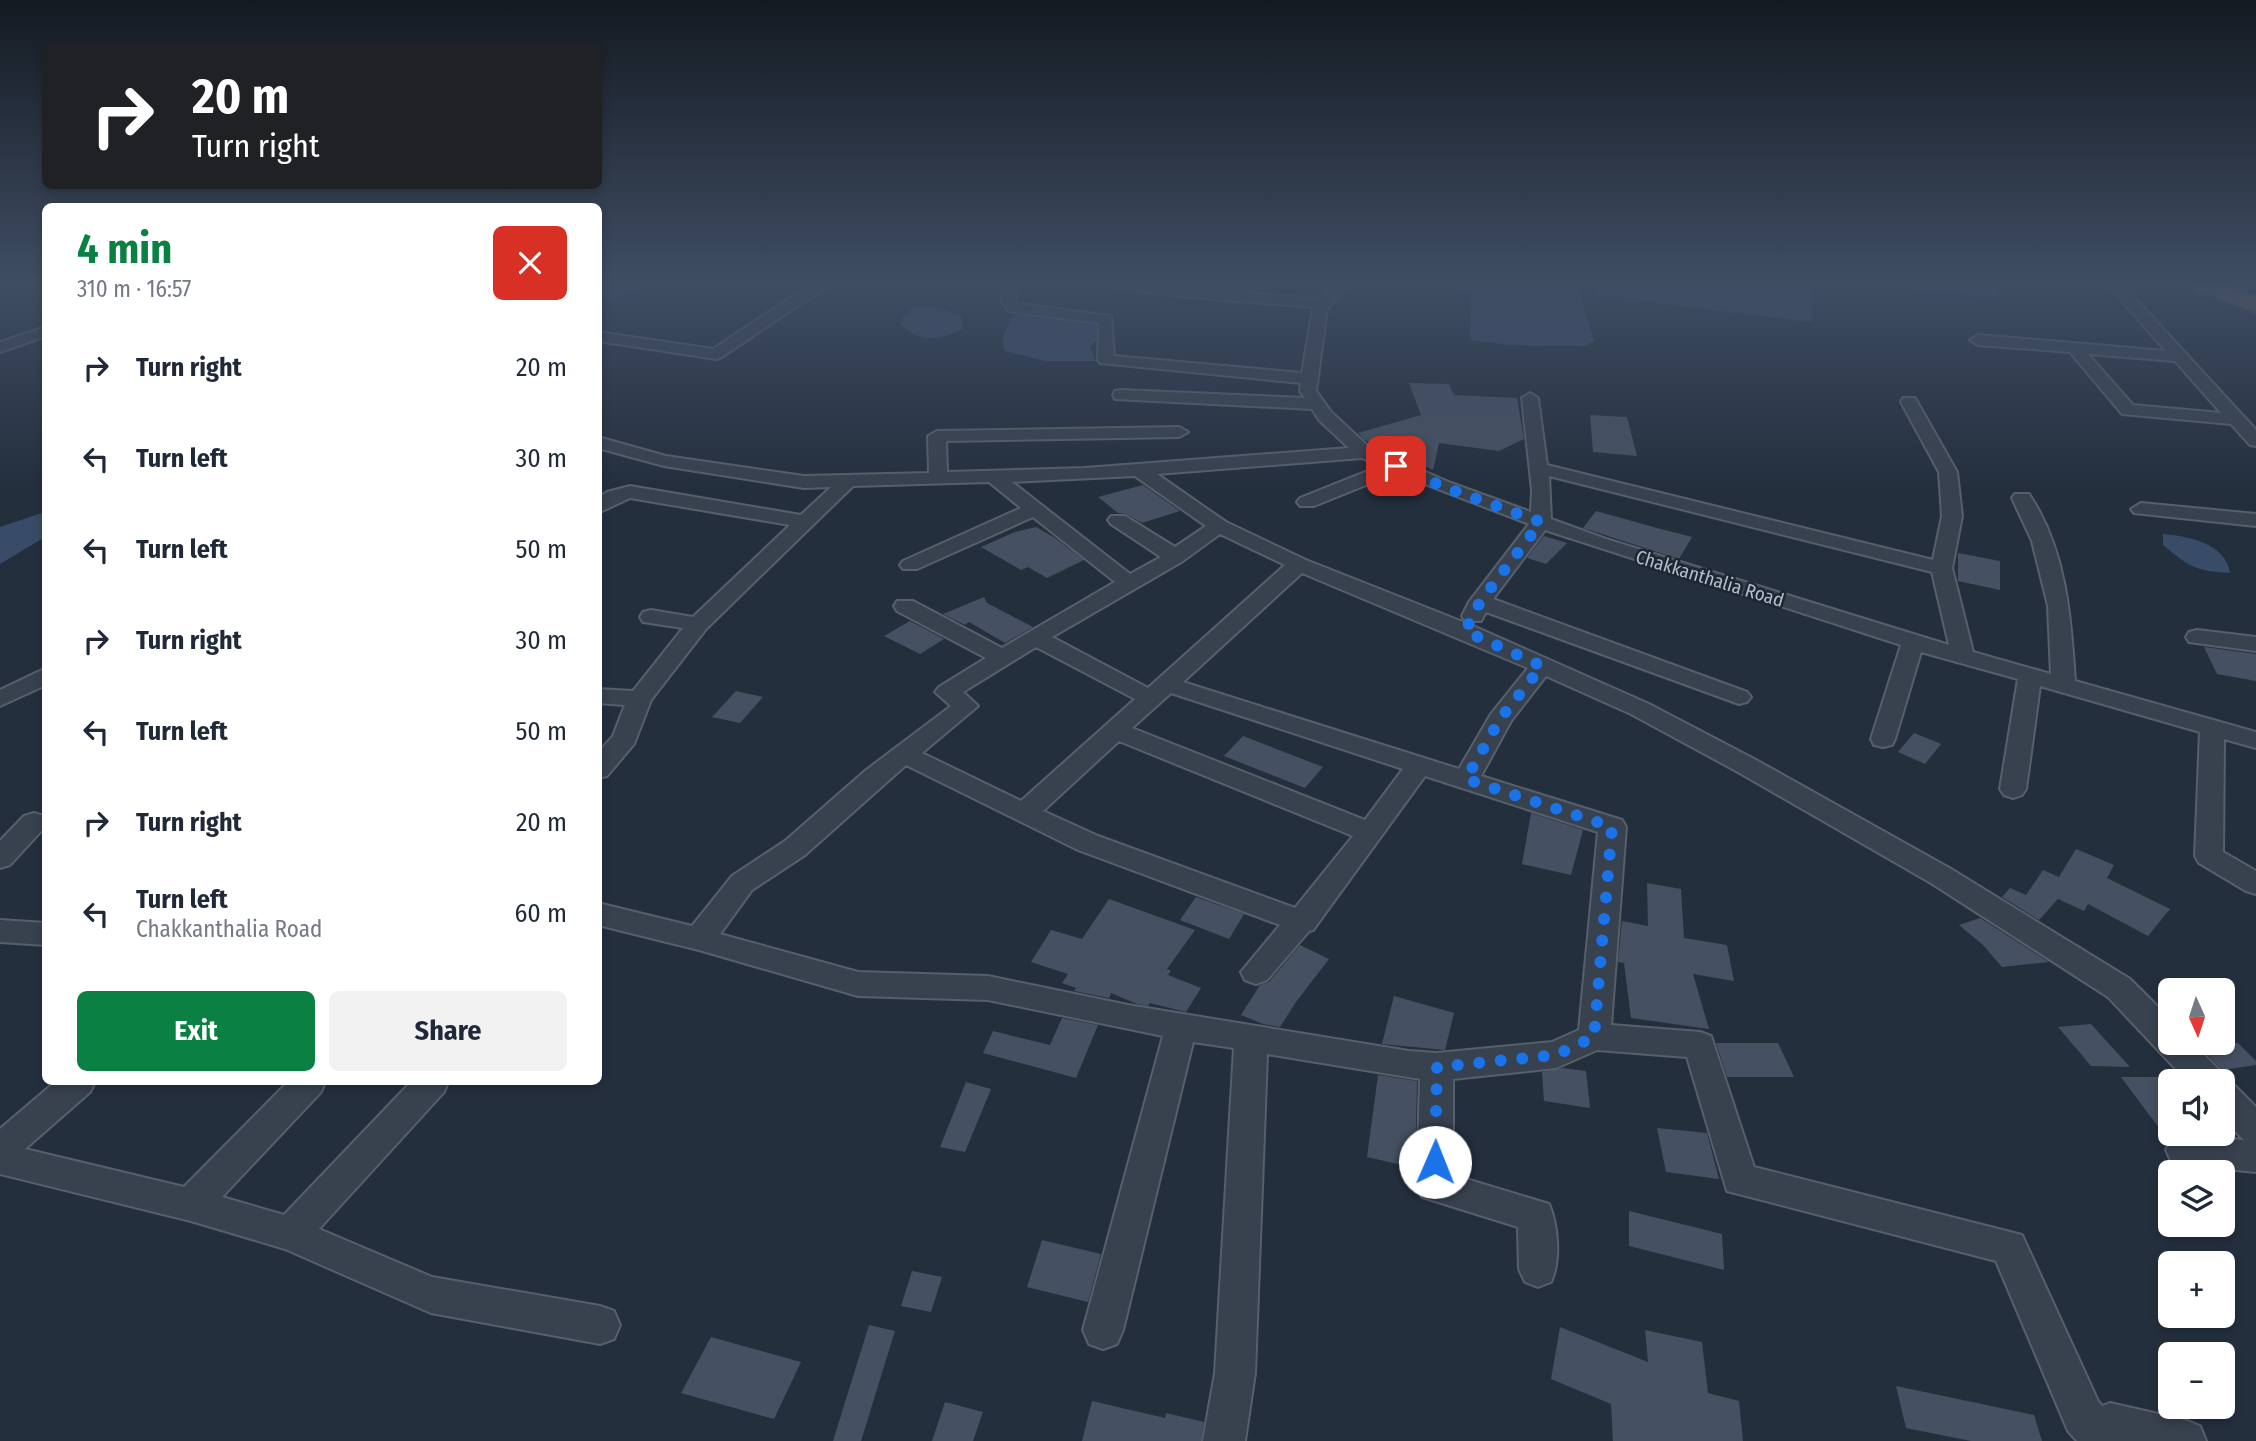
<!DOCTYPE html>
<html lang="en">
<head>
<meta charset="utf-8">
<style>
	body { margin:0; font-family:"Fira Sans Condensed",sans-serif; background:#f2f2f3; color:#1f2937; height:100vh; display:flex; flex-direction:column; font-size:26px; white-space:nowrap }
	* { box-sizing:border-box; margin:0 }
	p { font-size:23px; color:#747a83 }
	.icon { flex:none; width:38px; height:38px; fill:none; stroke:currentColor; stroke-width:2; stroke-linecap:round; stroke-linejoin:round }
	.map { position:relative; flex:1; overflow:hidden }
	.side { position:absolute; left:42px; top:203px; width:560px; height:882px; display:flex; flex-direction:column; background:#fff; border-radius:10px; box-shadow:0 4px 10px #0003 }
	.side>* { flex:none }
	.top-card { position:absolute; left:42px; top:42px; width:560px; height:147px; border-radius:10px; box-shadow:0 4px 10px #0003; background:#202124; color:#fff; overflow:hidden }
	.needle { width:46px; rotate:177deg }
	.buttons { position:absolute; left:2158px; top:978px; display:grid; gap:14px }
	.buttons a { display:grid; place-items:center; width:77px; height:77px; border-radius:10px; background:#fff; box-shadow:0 4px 10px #0003; font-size:35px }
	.pin { position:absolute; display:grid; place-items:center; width:60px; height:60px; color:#fff; margin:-30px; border-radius:14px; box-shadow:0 4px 10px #0006 }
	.me { position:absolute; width:77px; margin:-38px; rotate:1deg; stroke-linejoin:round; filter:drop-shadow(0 0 5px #0008) }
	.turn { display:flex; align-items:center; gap:24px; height:147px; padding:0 35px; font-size:32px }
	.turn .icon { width:91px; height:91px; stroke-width:2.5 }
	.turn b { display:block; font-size:49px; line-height:60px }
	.round { display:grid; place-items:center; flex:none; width:74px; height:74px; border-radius:10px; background:#f2f2f3 }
	.summary { display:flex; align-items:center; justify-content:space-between; height:119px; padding:0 35px }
	h1 { font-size:42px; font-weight:700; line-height:52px; color:#0b8043 }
	.action { display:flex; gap:14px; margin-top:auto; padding:14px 35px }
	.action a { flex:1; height:80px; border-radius:10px; background:#0b8043; color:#fff; font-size:28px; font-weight:700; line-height:80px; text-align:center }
	.action a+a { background:#f2f2f3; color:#1f2937 }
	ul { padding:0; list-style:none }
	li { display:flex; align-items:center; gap:21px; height:91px; padding:0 35px }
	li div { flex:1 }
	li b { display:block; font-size:26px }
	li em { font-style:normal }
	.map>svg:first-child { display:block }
</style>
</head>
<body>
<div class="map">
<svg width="2256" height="1441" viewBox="0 0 2256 1441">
	<rect width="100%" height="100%" fill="#242f3e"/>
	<!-- water -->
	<path fill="#394c67" d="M599,284H653L618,297L599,300Z
		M1465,284H1582L1581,299L1594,341L1585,346L1510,345L1470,340L1471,294L1458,291Z
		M1591,284H1810L1813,322L1596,296Z
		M1870,284H1992L2002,299Z
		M930,305L961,315L963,329C938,340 923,344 901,325L903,317L912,307Z
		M1019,309L1101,322V335L1090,347L1096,361H1045L1005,351C999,335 1009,322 1019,309Z
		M45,512V537L0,564V527Z
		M2163,534C2187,536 2226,543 2230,573C2195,571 2190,567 2163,545Z"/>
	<!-- building -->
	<path fill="#455162" d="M1409,383L1449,384L1454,395L1517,398L1524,439L1499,451L1439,443L1433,470L1365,440L1358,433L1421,415Z
		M1590,415L1627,417L1637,456L1593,452Z
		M1143,485L1180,511L1142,523L1126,514L1118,513L1098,497Z
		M1596,511L1657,528L1692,537L1679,559L1583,528Z
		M1036,527L1055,538L1084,560L1047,578L1028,567L1021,570L981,547L1015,532Z
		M1544,536L1567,543L1546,564L1527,558Z
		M1958,553L2000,561V590L1958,581Z
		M984,597L987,603L1033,627L1005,643L969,622L965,625L943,614Z
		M910,621L944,639L920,654L884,636Z
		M2204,647L2256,654V681L2217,674Z
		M736,691L763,697L740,723L712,717Z
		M1914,733L1941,744L1925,764L1898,752Z
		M1243,736L1323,767L1305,788L1224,756Z
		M1531,813L1583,830L1571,875L1522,864Z
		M2076,849L2114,865L2107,878L2170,909L2148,936L2088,904L2084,911L2058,899L2039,920L2002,897L2010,888L2026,895L2043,870L2059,877Z
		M1647,883L1681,889L1684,938L1727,945L1734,981L1693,974L1709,1029L1631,1018L1624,963L1618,962L1622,921L1648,926Z
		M1196,897L1244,914L1229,939L1180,920Z
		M1109,899L1195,930L1167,969L1171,971L1168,975L1201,988L1186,1012L1150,1003L1148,1006L1137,1004L1111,993L1109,998L1074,991L1076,988L1062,983L1068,974L1031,962L1051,930L1082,939Z
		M1980,918L2049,962L2002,967L1983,945L1959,925Z
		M1300,945L1329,959L1296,1002L1280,1027L1263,1024L1241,1015L1260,985L1269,982Z
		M1394,996L1454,1013L1445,1050L1382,1044Z
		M1062,1018L1098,1025L1076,1078L983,1053L993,1031L1050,1045Z
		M2091,1024L2130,1067L2091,1066L2058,1027Z
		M1716,1043H1778L1794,1077H1727Z
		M2196,1043H2238L2256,1061V1065L2222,1070Z
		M1563,1068L1586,1071L1590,1108L1544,1101L1542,1072Z
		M1378,1075L1417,1081L1415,1168L1367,1157Z
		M2121,1077H2170V1137L2168,1140Z
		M966,1082L991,1089L965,1152L940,1147Z
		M1657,1128L1707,1133L1719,1179L1666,1172Z
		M1629,1211L1722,1234L1724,1270L1629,1246Z
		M1042,1240L1101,1254L1088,1302L1027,1287Z
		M912,1271L942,1277L931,1312L901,1306Z
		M869,1325L895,1331L861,1441H833Z
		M1560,1327L1648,1362L1645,1330L1702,1342L1708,1393L1739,1401L1743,1441H1613L1611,1404L1551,1379Z
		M711,1337L801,1362L774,1419L681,1393Z
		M1896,1386L2034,1415L2042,1441H1971L1906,1428Z
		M1092,1401L1165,1418L1166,1413L1204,1422L1201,1441H1082Z
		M945,1402L983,1412L973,1441H932Z"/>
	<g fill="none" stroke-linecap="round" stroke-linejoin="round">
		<defs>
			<path id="street" d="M817,284H835L800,304L722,357L716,359L598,341V332L713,349L790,298Z
				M1006,284H1020L1015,301L1019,304L1111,316L1114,356L1302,373L1313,307L1174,296L1118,288L1111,284H1147L1320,299L1335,284H1350L1327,309L1316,391L1331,412L1370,448L1451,483L1531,512L1532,490L1522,398L1530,393L1538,398L1547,465L1933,560L1942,516L1939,472L1901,402L1903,398H1915L1957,472L1962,516L1952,568L1973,652L2051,674L2048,606L2032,541L2012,498L2015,494H2029C2066,549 2071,617 2075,681L2256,732V748L2224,739L2223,852L2256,871V894L2246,891L2199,863L2195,856L2200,732L2040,686L2026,789L2022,795L2013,798L2004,795L2000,789L2018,679L1921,652L1895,739L1892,745L1883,747L1874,745L1871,739L1901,645L1545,530L1493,599L1747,692L1751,697L1747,702L1739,704L1486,612L1481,621H1465L1462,616L1469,602L1529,524L1396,473L1314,506H1300L1297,502L1300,498L1380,466L1362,458L1157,474L1226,522L1306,560L1473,626L1649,704L1756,760L1951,869L2130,979L2170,1019V1043H2192L2221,1072L2226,1082L2234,1085L2256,1107V1172L2183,1165L2171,1161L2166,1150L2171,1139L2183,1135L2244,1140L2222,1118V1082H2188L2108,997L1931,883L1738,772L1631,714L1546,676L1511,721L1481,776L1622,820L1626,827L1611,1025L1700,1032L1711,1036L1754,1167L2022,1235L2098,1401L2102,1406L2110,1403L2185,1420L2200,1426L2206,1441H2077L2068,1431L1996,1261L1727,1191L1687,1057L1597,1050L1556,1068L1453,1079V1175L1549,1204C1558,1225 1561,1260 1551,1282L1538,1287L1525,1282L1519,1269L1518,1227L1422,1197L1417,1186L1420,1079L1267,1054L1255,1373L1245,1441H1203L1215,1373L1234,1048L1193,1042L1123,1330L1117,1344L1103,1349L1089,1344L1083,1330L1163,1036L988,1000L858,996L699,950L598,925V903L692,926L732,876L785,841L865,771L951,706L935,692L939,687L986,658L897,611L894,606L897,601H913L1002,648L1115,582L1033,517L917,569H903L900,565L903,561L1021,508L989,482L853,486L706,629L651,700L634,744L607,776L598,778V753L613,736L625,705L598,703V689L633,691L683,628L643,622L640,617L643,612L651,610L693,617L790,525L630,498L598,513V498L607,492L630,486L801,515L831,487L804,488L664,466L598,448V437L666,456L804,476L929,473L928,436L937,431L1179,427L1188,432L1179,437L946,441L947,472L1085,468L1349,448L1319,420L1312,409L1115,399L1113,395L1115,391L1121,390L1305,398L1300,391L1301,383L1100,363L1098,360L1099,323L1009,311L1001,301ZM1135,476L1206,526L1175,547L1125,516H1111L1108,520L1111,524L1161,557L1130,574L1012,482ZM1549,476L1932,572L1949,645L1606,539L1551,519ZM1220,534L1285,565L1148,688L1052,637L1183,561ZM1302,573L1528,668L1491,714L1459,769L1183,682ZM1036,647L1135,699L1021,801L922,753L978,706L963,692ZM1171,693L1403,769L1365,820L1132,728ZM1119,741L1353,836L1295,908L1098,836L1043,811ZM906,765L1078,850L1280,925L1241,972L1245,980L1256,984L1267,980L1309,931L1313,930L1425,776L1598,832L1579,1030L1552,1042L1437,1053L1409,1051L1128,1005L988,976L858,972L720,934L752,890L805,855Z
				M2107,284H2122L2256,430V446L2250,445L2231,424L2122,414L2070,352L1978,345L1970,340L1978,335L2166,351ZM2088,354L2175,361L2221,413L2133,405Z
				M46,327V336L0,352V342Z
				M2141,503L2256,514V526L2134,513L2131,509Z
				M2197,630L2256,637V651L2189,642L2186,637L2189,632Z
				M46,668V685L0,706V690Z
				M34,813L44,816V828L10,865L0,868V841L24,816Z
				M0,920L46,923V945L0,942Z
				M55,1082H95L90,1092L25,1149L184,1187L288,1082H325L321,1092L222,1197L284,1215L411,1082H448L444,1092L319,1229L432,1277L600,1306L614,1311L620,1325L614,1339L600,1344L431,1313L285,1249L191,1221L0,1174V1129Z"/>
			<path id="highway" d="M2191,284H2222L2256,297V312L2194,289Z"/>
		</defs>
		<!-- street casing -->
		<use href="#street" stroke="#565f6c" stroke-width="4"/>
		<!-- highway casing -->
		<use href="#highway" stroke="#434c59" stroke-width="4"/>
		<!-- street -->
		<use href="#street" fill="#38414e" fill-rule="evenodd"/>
		<!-- highway -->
		<use href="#highway" fill="#746855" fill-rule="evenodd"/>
	</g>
	<!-- sky -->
	<linearGradient id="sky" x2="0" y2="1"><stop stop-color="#141a22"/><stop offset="0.58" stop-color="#3f4d63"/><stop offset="1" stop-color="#3f4d63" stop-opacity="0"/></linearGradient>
	<rect width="2256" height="486" fill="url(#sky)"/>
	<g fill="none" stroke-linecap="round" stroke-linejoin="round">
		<!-- route -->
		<path stroke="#1a73e8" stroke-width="12" stroke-dasharray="0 21.6" d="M1396,466L1444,487L1541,522L1480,602L1465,631L1542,666L1500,719L1466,779L1612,827L1594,1037L1556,1055L1437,1067L1435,1162"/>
	</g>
	<g text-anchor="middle" stroke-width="5" stroke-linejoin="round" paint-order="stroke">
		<!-- street labels -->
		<g font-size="19" fill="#b4bcc9" stroke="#1d2633">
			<text transform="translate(1710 578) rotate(17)" y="7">Chakkanthalia Road</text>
		</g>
	</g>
</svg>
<div class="buttons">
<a><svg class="needle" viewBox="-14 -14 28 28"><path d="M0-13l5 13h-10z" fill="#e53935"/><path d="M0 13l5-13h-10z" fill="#747a83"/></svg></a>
<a><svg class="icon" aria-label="sound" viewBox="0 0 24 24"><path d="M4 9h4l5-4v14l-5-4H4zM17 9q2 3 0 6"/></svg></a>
<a><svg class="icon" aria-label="layers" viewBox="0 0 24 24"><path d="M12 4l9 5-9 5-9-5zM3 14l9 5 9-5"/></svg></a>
<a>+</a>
<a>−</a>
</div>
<div class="pin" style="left:1396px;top:466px;background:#d93025"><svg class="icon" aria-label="arrive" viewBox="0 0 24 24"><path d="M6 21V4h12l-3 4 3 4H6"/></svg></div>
<svg class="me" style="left:1435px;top:1162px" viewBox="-20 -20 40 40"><circle r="19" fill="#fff"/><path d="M0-13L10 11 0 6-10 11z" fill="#1a73e8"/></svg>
<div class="top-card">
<div class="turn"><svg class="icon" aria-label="right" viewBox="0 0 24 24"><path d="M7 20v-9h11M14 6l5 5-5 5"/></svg><div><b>20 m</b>Turn right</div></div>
</div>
<section class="side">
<div class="summary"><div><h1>4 min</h1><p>310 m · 16:57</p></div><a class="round" style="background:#d93025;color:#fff"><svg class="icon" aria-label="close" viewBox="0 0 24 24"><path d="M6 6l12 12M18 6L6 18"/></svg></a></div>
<ul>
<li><svg class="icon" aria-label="right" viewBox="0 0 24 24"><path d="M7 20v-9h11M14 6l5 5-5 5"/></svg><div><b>Turn right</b></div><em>20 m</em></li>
<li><svg class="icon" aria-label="left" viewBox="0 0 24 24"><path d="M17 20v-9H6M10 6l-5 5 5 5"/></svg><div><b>Turn left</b></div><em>30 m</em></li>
<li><svg class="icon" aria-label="left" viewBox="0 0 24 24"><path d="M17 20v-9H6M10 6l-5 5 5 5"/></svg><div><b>Turn left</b></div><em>50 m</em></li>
<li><svg class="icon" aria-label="right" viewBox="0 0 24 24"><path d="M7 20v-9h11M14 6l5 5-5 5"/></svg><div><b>Turn right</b></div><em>30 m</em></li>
<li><svg class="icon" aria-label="left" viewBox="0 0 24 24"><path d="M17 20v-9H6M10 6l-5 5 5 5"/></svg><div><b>Turn left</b></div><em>50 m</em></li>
<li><svg class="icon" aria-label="right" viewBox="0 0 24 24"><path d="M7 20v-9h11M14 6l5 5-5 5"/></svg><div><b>Turn right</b></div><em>20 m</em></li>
<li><svg class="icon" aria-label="left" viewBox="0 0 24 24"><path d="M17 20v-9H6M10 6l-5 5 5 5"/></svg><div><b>Turn left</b><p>Chakkanthalia Road</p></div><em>60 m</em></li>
</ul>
<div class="action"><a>Exit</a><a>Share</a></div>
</section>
</div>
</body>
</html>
